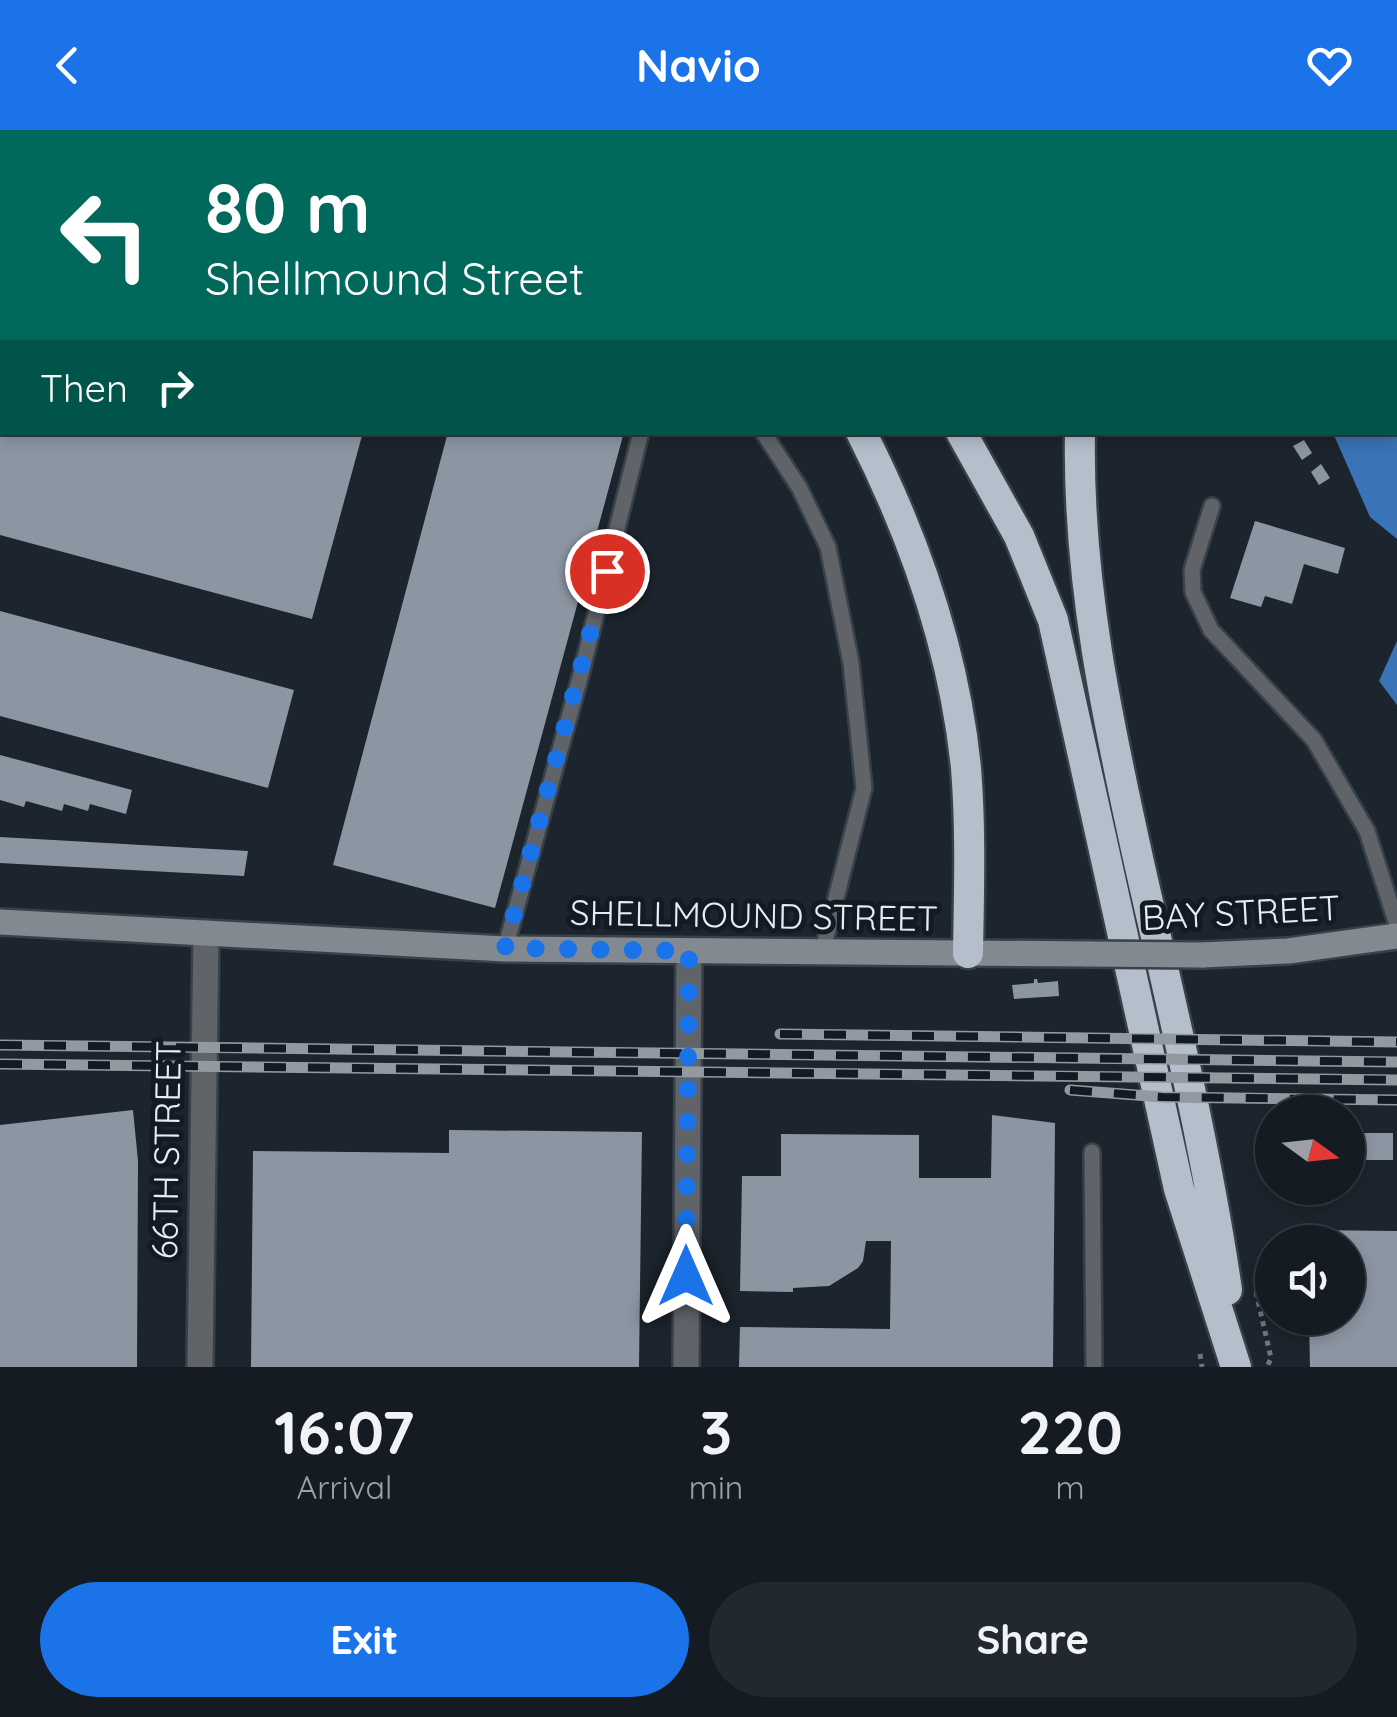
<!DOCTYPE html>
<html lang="en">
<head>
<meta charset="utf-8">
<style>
	body { margin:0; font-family:Quicksand,sans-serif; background:#22282f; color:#f1f3f6; height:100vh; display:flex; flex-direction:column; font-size:38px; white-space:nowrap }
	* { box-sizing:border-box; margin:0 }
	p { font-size:32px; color:#9da1a5 }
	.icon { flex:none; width:55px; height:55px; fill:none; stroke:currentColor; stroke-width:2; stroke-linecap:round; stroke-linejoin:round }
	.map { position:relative; height:1237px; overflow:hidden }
	.panel { display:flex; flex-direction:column; background:#151b22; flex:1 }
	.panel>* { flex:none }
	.guide { position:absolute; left:0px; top:0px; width:1398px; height:305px; box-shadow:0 5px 15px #0003,0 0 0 2px #343940; background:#00695c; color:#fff; overflow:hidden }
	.needle { width:65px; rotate:105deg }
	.tools { position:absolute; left:1255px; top:965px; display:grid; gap:20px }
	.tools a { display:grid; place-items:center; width:110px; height:110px; border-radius:50%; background:#151b22; box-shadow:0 5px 15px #0003,0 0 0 2px #343940; font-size:50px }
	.pin { position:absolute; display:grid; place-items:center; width:85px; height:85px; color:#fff; margin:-42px; border:5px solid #fff; border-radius:50%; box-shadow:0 2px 10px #0007 }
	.me { position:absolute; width:110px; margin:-55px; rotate:0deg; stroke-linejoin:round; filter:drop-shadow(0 0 8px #0008) }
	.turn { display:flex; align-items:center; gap:35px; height:210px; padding:0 40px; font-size:45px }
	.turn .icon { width:130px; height:130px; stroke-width:2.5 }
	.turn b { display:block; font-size:70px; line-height:85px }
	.then { display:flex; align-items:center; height:95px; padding:0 40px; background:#0003; gap:20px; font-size:38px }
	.eta { display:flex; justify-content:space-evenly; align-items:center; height:170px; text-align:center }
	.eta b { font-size:60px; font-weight:700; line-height:70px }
	.action { display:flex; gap:20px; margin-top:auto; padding:20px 40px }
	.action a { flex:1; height:115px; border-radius:60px; background:#1a73e8; color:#fff; font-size:40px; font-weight:700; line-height:115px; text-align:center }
	.action a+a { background:#22282f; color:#f1f3f6 }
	header { display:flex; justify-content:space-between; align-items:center; height:130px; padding:0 40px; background:#1a73e8; color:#fff; font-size:45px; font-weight:700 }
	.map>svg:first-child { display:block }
</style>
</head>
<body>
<header><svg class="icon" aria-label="back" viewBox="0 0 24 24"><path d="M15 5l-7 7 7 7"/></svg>Navio<svg class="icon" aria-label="heart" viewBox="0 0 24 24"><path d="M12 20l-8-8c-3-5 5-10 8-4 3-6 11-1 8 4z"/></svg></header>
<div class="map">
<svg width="1397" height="1237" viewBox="0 0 1397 1237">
	<rect width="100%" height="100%" fill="#1c242d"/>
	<!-- water -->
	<path fill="#3a73b6" d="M1397,30V409L1370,387L1333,303L1395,302Z
		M1397,511V575L1379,551Z"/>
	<!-- building -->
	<path fill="#8c96a3" d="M0,302H363L312,489L0,405Z
		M448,302H624L495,778L333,735Z
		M1304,310L1312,323L1302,330L1293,316Z
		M1321,334L1330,348L1319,355L1311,342Z
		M1255,391L1345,418L1338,444L1304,434L1292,474L1265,466L1261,477L1230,468Z
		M0,481L294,560L268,658L0,586Z
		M0,625L132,660L126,684L90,674L88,681L64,674L62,681L26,671L24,677L0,670Z
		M0,707L248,721L244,746L0,733Z
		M1034,849H1037L1038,853L1058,851L1059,866L1014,869L1012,855L1034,853Z
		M133,980L138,1031L137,1237H0V995Z
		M992,985L1055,993L1053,1237H739L740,1197L890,1199L891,1111H866L863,1131L858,1138L829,1156L793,1158V1162L740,1161L742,1046H781V1004L919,1005V1048H991Z
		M449,1000L642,1002L639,1237H251L253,1021L449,1023Z
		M1259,1003H1272V1030H1259Z
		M1348,1003H1393V1030H1348Z
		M1306,1100L1397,1101V1237H1310L1309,1188H1348V1112H1306Z"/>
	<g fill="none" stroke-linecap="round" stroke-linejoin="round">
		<defs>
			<path id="lane" d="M763,302L799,357L828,417L851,533L864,658L822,823
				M1212,376L1192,440L1193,462L1211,500L1314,610L1367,701L1397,795
				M505,819L581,544L641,302
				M1092,1022L1094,1237"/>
			<path id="street" d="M200,1237L206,803
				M686,1237L689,821"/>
			<path id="secondary" d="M0,792L505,819L1089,824
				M1202,825L1288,821L1397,806"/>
			<path id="highway" d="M603,0L605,2
				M648,0L651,2
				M720,0L722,2
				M1157,2L1158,0
				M1225,2L1227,0
				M861,302C915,408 954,520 966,638C971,700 969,761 968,823
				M961,302L1019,406L1053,490L1179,1059L1236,1237
				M1080,302C1077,450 1108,593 1140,737C1172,878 1206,1017 1227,1160"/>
		</defs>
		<!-- lane casing -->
		<use href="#lane" stroke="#384049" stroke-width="20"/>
		<!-- street casing -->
		<use href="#street" stroke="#384049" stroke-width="30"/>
		<!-- secondary casing -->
		<use href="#secondary" stroke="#384049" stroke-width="30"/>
		<!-- highway casing -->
		<use href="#highway" stroke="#384049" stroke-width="35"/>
		<!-- path -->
		<path stroke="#6e757d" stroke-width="5" stroke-dasharray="5 5" stroke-linecap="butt" d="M1256,1162L1271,1228L1267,1237
			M1200,1224L1202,1237"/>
		<!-- lane -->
		<use href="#lane" stroke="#606469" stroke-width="15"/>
		<!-- street -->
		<use href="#street" stroke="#606469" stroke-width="25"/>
		<!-- secondary -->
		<use href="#secondary" stroke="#828991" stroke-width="25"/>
		<!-- highway -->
		<use href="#highway" stroke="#b5bfcc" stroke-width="30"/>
		<defs>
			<path id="rail" d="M780,904L1397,912
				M0,915L1397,932
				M0,934L1397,950
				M1070,960L1162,967L1397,970"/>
		</defs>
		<!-- rail casing -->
		<use href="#rail" stroke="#9299a0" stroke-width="11"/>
		<!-- rail -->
		<use href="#rail" stroke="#121a23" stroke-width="8" stroke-dasharray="22" stroke-linecap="butt"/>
		<defs>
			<path id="secondary-bridge" d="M1089,824L1202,825"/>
		</defs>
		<!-- secondary-bridge casing -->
		<use href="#secondary-bridge" stroke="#384049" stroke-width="30" stroke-linecap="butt"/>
		<!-- secondary-bridge -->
		<use href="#secondary-bridge" stroke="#828991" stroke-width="25"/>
	</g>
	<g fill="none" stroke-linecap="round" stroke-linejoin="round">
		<!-- route -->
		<path stroke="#1a73e8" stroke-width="18" stroke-dasharray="0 32.4" d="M607,441L505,818L689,821L686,1146"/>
	</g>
	<g text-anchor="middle" stroke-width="10" stroke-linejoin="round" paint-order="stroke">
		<!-- street labels -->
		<g font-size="35" fill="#e6ecf3" stroke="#121a23">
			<text transform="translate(1241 783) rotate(-3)" y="12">BAY STREET</text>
			<text transform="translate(754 786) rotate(1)" y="12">SHELLMOUND STREET</text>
			<text transform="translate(167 1020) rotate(-89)" y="12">66TH STREET</text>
		</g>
	</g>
</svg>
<div class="tools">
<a><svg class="needle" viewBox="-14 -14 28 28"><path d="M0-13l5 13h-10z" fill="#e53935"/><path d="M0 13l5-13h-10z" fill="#9da1a5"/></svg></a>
<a><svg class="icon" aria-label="sound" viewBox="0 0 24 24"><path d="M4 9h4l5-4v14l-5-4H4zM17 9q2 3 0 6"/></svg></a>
</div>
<div class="pin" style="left:607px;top:441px;background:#d93025"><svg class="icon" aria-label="arrive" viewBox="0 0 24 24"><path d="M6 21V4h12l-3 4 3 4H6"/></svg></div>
<svg class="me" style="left:686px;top:1146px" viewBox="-20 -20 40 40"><path d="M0-17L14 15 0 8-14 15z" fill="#1a73e8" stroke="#fff" stroke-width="4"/></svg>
<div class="guide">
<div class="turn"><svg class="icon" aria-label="left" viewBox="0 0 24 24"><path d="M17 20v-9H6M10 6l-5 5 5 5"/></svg><div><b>80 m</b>Shellmound Street</div></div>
<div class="then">Then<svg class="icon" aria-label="right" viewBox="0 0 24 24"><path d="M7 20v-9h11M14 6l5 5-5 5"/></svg></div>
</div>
</div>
<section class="panel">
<div class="eta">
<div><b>16:07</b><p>Arrival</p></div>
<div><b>3</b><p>min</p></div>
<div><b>220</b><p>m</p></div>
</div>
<div class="action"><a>Exit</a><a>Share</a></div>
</section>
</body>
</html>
